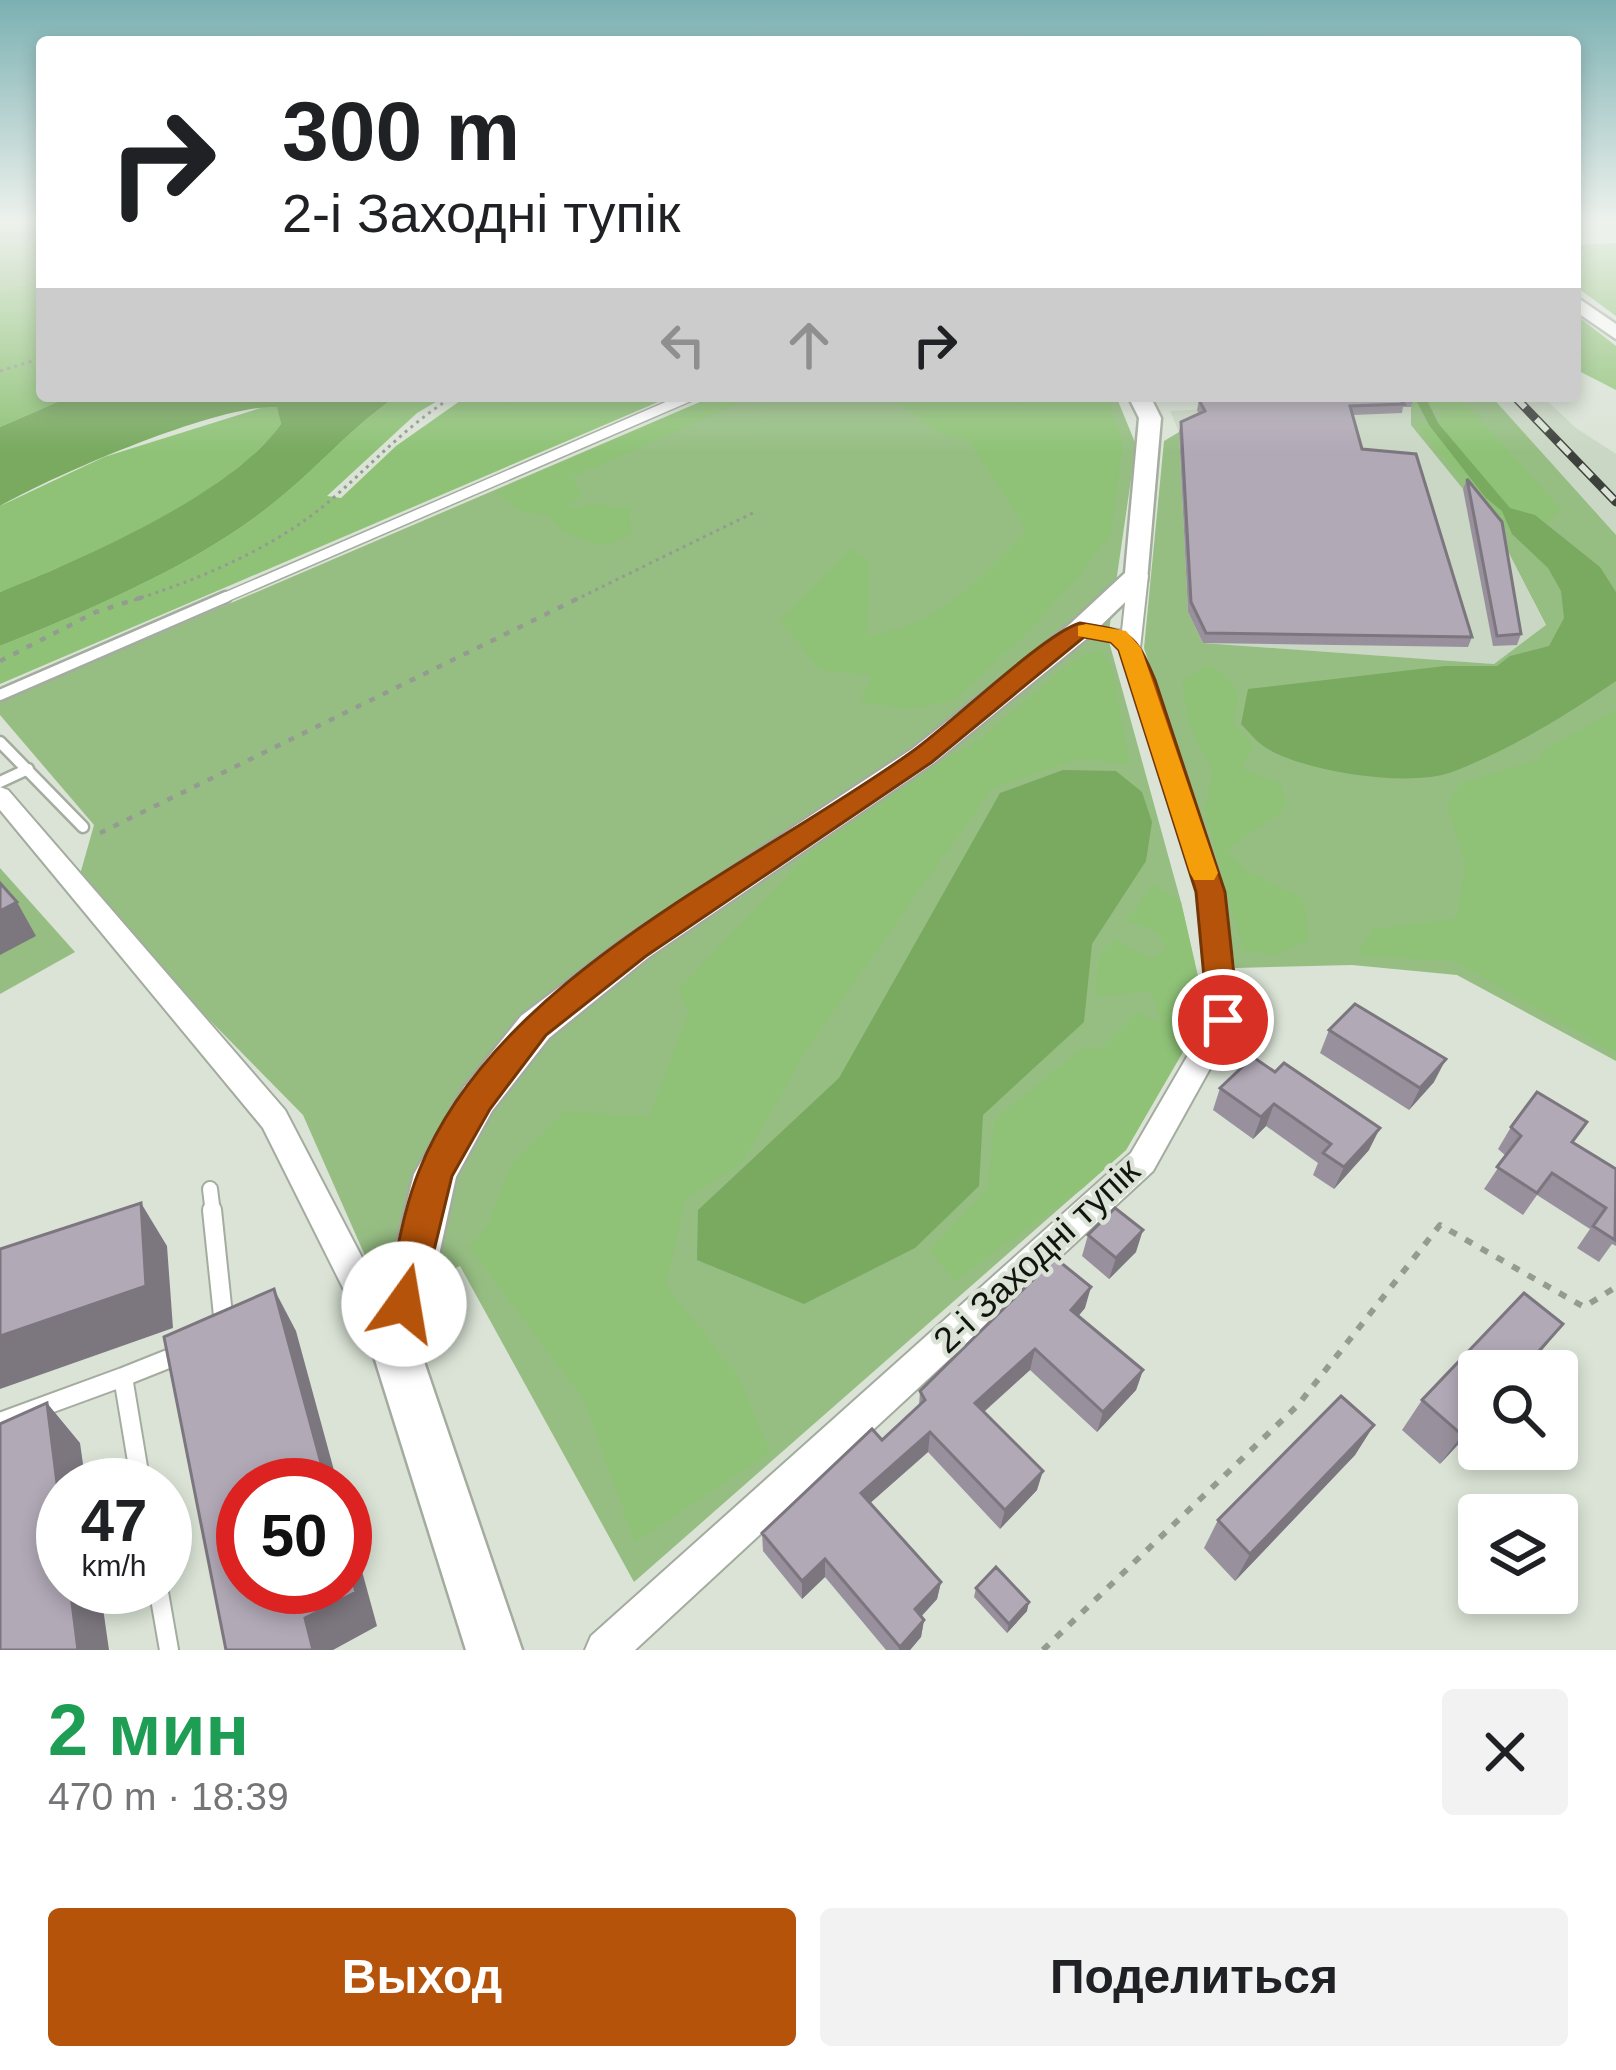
<!DOCTYPE html>
<html lang="ru">
<head>
<meta charset="utf-8">
<style>
	body { margin:0; font-family:Arial,sans-serif; background:#f2f2f2; color:#202124; height:100vh; display:flex; flex-direction:column; font-size:45px; white-space:nowrap }
	* { box-sizing:border-box; margin:0 }
	p { font-size:39px; color:#757577 }
	.icon { flex:none; width:66px; height:66px; fill:none; stroke:currentColor; stroke-width:2; stroke-linecap:round; stroke-linejoin:round }
	.map { position:relative; height:1650px; overflow:hidden }
	.side { display:flex; flex-direction:column; background:#fff; flex:1 }
	.side>* { flex:none }
	.top-card { position:absolute; left:36px; top:36px; width:1545px; height:366px; border-radius:12px; box-shadow:0 6px 18px #0003; background:#fff; color:#202124; overflow:hidden }
	.tools { position:absolute; left:1458px; top:1350px; display:grid; gap:24px }
	.tools a { display:grid; place-items:center; width:120px; height:120px; border-radius:12px; background:#fff; box-shadow:0 6px 18px #0003; font-size:60px }
	.speed { position:absolute; left:36px; top:1458px; display:flex; gap:24px; font-size:60px; font-weight:700; text-align:center }
	.speed>* { display:grid; place-content:center; width:156px; height:156px; border-radius:50%; background:#fff; box-shadow:0 6px 18px #0003; line-height:1 }
	.speed small { font-size:30px; font-weight:400 }
	.speed .limit { border:18px solid #d22; background:#fff; color:#111 }
	.pin { position:absolute; display:grid; place-items:center; width:102px; height:102px; color:#fff; margin:-51px; border:6px solid #fff; border-radius:50%; box-shadow:0 3px 12px #0007 }
	.me { position:absolute; width:132px; margin:-66px; rotate:13deg; stroke-linejoin:round; filter:drop-shadow(0 0 9px #0008) }
	.turn { display:flex; align-items:center; gap:42px; height:252px; padding:0 48px; font-size:54px }
	.turn .icon { width:156px; height:156px; stroke-width:2.5 }
	.turn b { display:block; font-size:84px; line-height:102px }
	.lanes { display:flex; align-items:center; height:114px; padding:0 48px; background:#0003; justify-content:center; gap:60px; direction:ltr }
	.lanes .off { opacity:.35 }
	.round { display:grid; place-items:center; flex:none; width:126px; height:126px; border-radius:12px; background:#f2f2f2 }
	.summary { display:flex; align-items:center; justify-content:space-between; height:204px; padding:0 48px }
	h1 { font-size:72px; font-weight:700; line-height:90px; color:#1e9e55 }
	.action { display:flex; gap:24px; margin-top:auto; padding:24px 48px }
	.action a { flex:1; height:138px; border-radius:12px; background:#b45309; color:#fff; font-size:48px; font-weight:700; line-height:138px; text-align:center }
	.action a+a { background:#f2f2f2; color:#202124 }
	.map>svg:first-child { display:block }
</style>
</head>
<body>
<div class="map">
<svg width="1616" height="1650" viewBox="0 0 1616 1650">
	<rect width="100%" height="100%" fill="#dae3d6"/>
	<!-- built -->
	<path fill="#cad7c4" d="M1201,396H1402L1498,532L1546,626L1494,664L1203,643L1188,612L1179,432L1170,411L1207,409Z
		M1465,396H1542L1576,428L1616,454V561Z"/>
	<!-- green -->
	<path fill="#96be83" d="M0,221H42V278L0,291Z
		M714,396H1116L1136,445L1108,638L1181,902L1206,1012L1126,1150L634,1582L460,1266L385,1301L303,1115L77,885L94,825L0,715V702Z
		M1402,396H1491L1616,535V1061L1457,975L1352,965L1235,968L1224,889L1144,648L1164,441L1179,432L1188,612L1203,643L1494,664L1546,625L1498,532L1411,425V407Z
		M0,868L75,952L0,994Z"/>
	<!-- forest -->
	<path fill="#8fc277" d="M1616,243V316L1575,286V245Z
		M42,278V396H71L0,427V291Z
		M1575,314L1616,346V390L1575,369Z
		M397,396H446L417,413L327,496L341,498L396,446L467,396H672L0,684V646C88,611 198,564 271,505C316,470 350,428 397,396Z
		M714,396H756L572,477L581,497L567,508L598,504L630,508L631,535L603,546L563,532L548,515L520,511L495,492Z
		M865,396H1106L1123,443L1111,534L1079,576L1029,631L955,700L910,709L861,702L872,675L820,670L780,621L852,548L869,562L867,635C939,628 977,579 1027,531L969,441L937,432L892,398Z
		M1402,396H1459L1561,509L1550,520L1501,527L1417,425L1446,418L1437,410L1411,407Z
		M267,406L278,407L281,424C229,497 83,558 0,592V506L104,457Z
		M1102,650L1113,672L1130,765L1080,759L992,788L808,1048L742,1163L686,1199L666,1285L740,1379L770,1453L635,1543L584,1400L469,1247L488,1224L512,1163L565,1111L649,1116L689,1012L678,989L814,848L907,776L972,745L1077,658Z
		M1206,664C1238,685 1243,684 1233,723L1254,746L1242,769L1280,783L1287,807L1228,850L1244,869L1304,899L1309,940L1275,955L1243,951L1205,811L1212,771L1188,721L1182,682Z
		M1616,710V1054L1454,961L1357,956L1372,929L1456,918L1465,864L1447,804L1460,784L1539,759L1545,749Z
		M1154,884L1181,902L1206,1012L1126,1150L1082,1189L955,1281L929,1251L988,1188L994,1120L1083,1047L1100,1049L1137,1012L1161,1023L1151,991L1095,997L1099,955L1114,939L1151,959L1166,949L1158,933L1126,920Z"/>
	<!-- water -->
	<path fill="#79aa60" d="M71,396H397C350,428 316,470 271,505C198,564 88,611 0,646V592C81,559 231,495 281,424L277,407C218,404 54,475 0,506V427Z
		M1414,396H1425L1438,423L1510,508L1535,515L1600,567L1616,592V681C1565,716 1510,750 1452,772C1409,788 1307,772 1268,749C1258,744 1249,732 1241,724L1248,689L1445,666H1497L1510,656L1549,646L1564,618L1561,591L1548,568L1512,534L1502,511L1485,497L1429,425Z
		M1063,770L1116,771L1142,792L1152,822L1146,861L1092,944L1084,1022L983,1115L979,1186L915,1248L804,1304L697,1260L698,1210L839,1078L1000,793Z"/>
	<g fill="none" stroke-linecap="round" stroke-linejoin="round">
		<defs>
			<path id="service-far3" d="M219,600L691,396"/>
			<path id="service-far2" d="M0,695L226,597
				M0,742L83,827
				M0,782L28,769"/>
			<path id="service-far1" d="M210,1189L213,1213"/>
			<path id="service" d="M212,1210L224,1325
				M123,1377L183,1353
				M0,1422L123,1377L141,1485
				M158,1587L169,1650"/>
			<path id="minor" d="M1138,569L1148,575L1140,648L1223,892L1237,1020L1153,1171L635,1650H585L591,1636L1131,1153L1209,1019L1197,892L1120,650L1112,641L1073,634L1070,630L1080,624L1122,631L1128,575Z
				M0,787L8,790L285,1110L403,1336L408,1348L403,1360L391,1364L379,1360L263,1128L0,810Z"/>
			<path id="secondary" d="M1575,296L1616,324V339L1575,311Z
				M1128,396H1150L1161,418L1147,581L1090,636L934,763L649,957L549,1038L492,1111L456,1177L419,1347L522,1650H466L371,1347L414,1174L464,1087L521,1016L623,939L912,749L1070,624L1125,573L1139,418Z"/>
		</defs>
		<!-- service-far3 casing -->
		<use href="#service-far3" stroke="#a3ac9f" stroke-width="12"/>
		<!-- service-far2 casing -->
		<use href="#service-far2" stroke="#a3ac9f" stroke-width="15"/>
		<!-- service-far1 casing -->
		<use href="#service-far1" stroke="#a3ac9f" stroke-width="18"/>
		<!-- service casing -->
		<use href="#service" stroke="#a3ac9f" stroke-width="22"/>
		<!-- minor casing -->
		<use href="#minor" stroke="#a3ac9f" stroke-width="4"/>
		<!-- secondary casing -->
		<use href="#secondary" stroke="#a3ac9f" stroke-width="5"/>
		<!-- path-far2 -->
		<path stroke="#949b91" stroke-width="3" stroke-dasharray="3 4.5" stroke-linecap="butt" d="M0,371L42,358
			M134,600C200,579 272,549 326,504C369,468 405,426 454,396
			M575,600L757,511"/>
		<!-- path-far1 -->
		<path stroke="#949b91" stroke-width="4.5" stroke-dasharray="6 9" stroke-linecap="butt" d="M0,661L96,612L143,597
			M100,833L581,597"/>
		<!-- path -->
		<path stroke="#949b91" stroke-width="6" stroke-dasharray="8 10" stroke-linecap="butt" d="M1043,1650L1298,1405L1440,1225L1584,1307L1616,1287"/>
		<!-- service-far3 -->
		<use href="#service-far3" stroke="#fff" stroke-width="9"/>
		<!-- service-far2 -->
		<use href="#service-far2" stroke="#fff" stroke-width="10"/>
		<!-- service-far1 -->
		<use href="#service-far1" stroke="#fff" stroke-width="14"/>
		<!-- service -->
		<use href="#service" stroke="#fff" stroke-width="18"/>
		<!-- minor -->
		<use href="#minor" fill="#fff" fill-rule="evenodd"/>
		<!-- secondary -->
		<use href="#secondary" fill="#fff" fill-rule="evenodd"/>
		<defs>
			<path id="rail" d="M1514,396L1616,502"/>
		</defs>
		<!-- rail casing -->
		<use href="#rail" stroke="#3d413b" stroke-width="9"/>
		<!-- rail -->
		<use href="#rail" stroke="#dae3d6" stroke-width="6" stroke-dasharray="16" stroke-linecap="butt"/>
	</g>
	<!-- wall -->
	<path fill="#98919d" d="M1201,396H1413L1414,398L1411,407H1403L1402,413L1353,415L1362,449L1472,637L1468,647L1203,643L1188,612L1179,432L1181,422L1199,414L1197,410L1199,400H1203Z
		M1467,479L1521,634L1517,645L1493,646L1463,489Z
		M1329,1030L1434,1082L1409,1110L1320,1053Z
		M1253,1057L1369,1150L1334,1189L1313,1175L1318,1163L1266,1126L1253,1139L1213,1110L1220,1088Z
		M1511,1127L1573,1143L1616,1169V1246L1612,1244L1599,1262L1577,1248L1590,1229L1537,1195L1523,1215L1484,1189L1506,1156L1498,1149Z
		M1088,1235L1136,1252L1109,1279L1082,1256Z
		M1524,1293L1563,1324L1525,1371H1479V1422L1440,1464L1402,1430L1422,1400Z
		M1085,1308L1078,1316L1143,1370L1136,1390L1097,1432L1030,1370L984,1412L1037,1490L1000,1529L928,1452L870,1503L941,1582L937,1599L921,1617L924,1620L921,1637L910,1650H886L825,1577L802,1599L763,1551L762,1533L882,1440L919,1406L920,1391Z
		M1374,1425L1355,1455L1235,1581L1204,1548L1218,1520Z
		M976,1588L1027,1611L1007,1633L974,1597Z"/>
	<!-- shaded-wall -->
	<path fill="#7c767f" d="M17,902L36,936L0,955V911Z
		M1446,1059L1434,1082L1409,1110L1420,1088Z
		M1274,1104L1266,1126L1253,1139L1261,1117Z
		M1380,1128L1369,1150L1334,1189L1344,1167Z
		M141,1203L167,1246L173,1328L0,1389V1336Z
		M1143,1230L1136,1252L1109,1279L1116,1258Z
		M1091,1287L1085,1308L1066,1331L1071,1310Z
		M274,1289L296,1331L338,1485H327Z
		M1563,1324L1525,1371H1521Z
		M1035,1349L1030,1370L971,1423L975,1403Z
		M1143,1370L1136,1390L1097,1432L1103,1412Z
		M47,1403L80,1443L86,1485H63V1531Z
		M1479,1416V1422L1440,1464L1462,1435Z
		M1374,1425L1355,1455L1235,1581L1250,1554Z
		M930,1432L928,1452L860,1512L861,1493Z
		M1043,1471L1037,1490L1000,1529L1005,1510Z
		M345,1509L377,1626L333,1650H313L305,1618L345,1552Z
		M825,1559V1577L802,1599V1581Z
		M941,1582L937,1599L912,1626L915,1609Z
		M70,1587H100L109,1650H78Z
		M1029,1602L1027,1611L1007,1633L1009,1624Z
		M924,1620L921,1637L910,1650H899L900,1647Z"/>
	<!-- building -->
	<path fill="#b1a9b6" stroke="#7c767f" stroke-width="3" d="M1208,396H1413L1414,398L1400,399L1404,404L1350,406L1362,449L1416,454L1472,637L1206,633L1191,602L1181,422L1205,411L1199,400H1210Z
		M1467,479L1502,522L1521,634L1497,636Z
		M0,883L17,902L0,911Z
		M1355,1004L1446,1059L1420,1088L1329,1030Z
		M1253,1057L1275,1072L1284,1063L1380,1128L1344,1167L1323,1153L1331,1144L1274,1104L1261,1117L1220,1088Z
		M1537,1092L1587,1122L1572,1142L1616,1169L1615,1240L1593,1226L1606,1208L1552,1173L1537,1193L1497,1167L1521,1136L1511,1127Z
		M141,1203L146,1286L0,1336V1249Z
		M1115,1208L1143,1230L1116,1258L1088,1235Z
		M1055,1258L1091,1287L1071,1310L1143,1370L1103,1412L1035,1349L975,1403L1043,1471L1005,1510L930,1432L861,1493L941,1582L915,1609L924,1620L900,1647L825,1559L802,1581L762,1533L872,1429L882,1440L925,1400L920,1391Z
		M274,1289L327,1485H243V1587H345V1552L356,1592L305,1618L313,1650H226L164,1337Z
		M1524,1293L1563,1324L1521,1371H1479V1416L1462,1435L1422,1400Z
		M1341,1396L1374,1425L1250,1554L1218,1520Z
		M47,1403L63,1531V1587H70L78,1650H0V1424Z
		M996,1567L1029,1602L1009,1624L976,1588Z"/>
	<!-- sky -->
	<linearGradient id="sky" x2="0" y2="1"><stop stop-color="#7bb0b2"/><stop offset="0.49" stop-color="#eef2ed"/><stop offset="1" stop-color="#eef2ed" stop-opacity="0"/></linearGradient>
	<rect width="1616" height="452" fill="url(#sky)"/>
	<!-- route -->
	<path fill="#b45309" stroke="#753606" stroke-width="3" d="M1080,623C1130,631 1135,632 1155,680L1225,892L1239,1020L1235,1029L1223,1032L1212,1029L1208,1020L1196,892L1119,650L1111,642L1084,637L932,762L646,956L546,1035L490,1109L452,1176L418,1317L404,1322L391,1317L385,1304C396,1261 402,1213 419,1171C496,976 752,867 913,751C951,724 1045,633 1080,623Z"/>
	<!-- slow -->
	<path fill="#f59e0b" d="M1086,624L1126,631L1141,648L1218,873L1214,880H1194L1190,873L1119,650L1111,642L1078,636V626Z"/>
	<g text-anchor="middle" stroke-width="9" stroke-linejoin="round" paint-order="stroke">
		<!-- near-street labels -->
		<g font-size="36" fill="#11140f" stroke="#dae3d6">
			<text transform="translate(1036 1255) rotate(-43)" y="13">2-і Заходні тупік</text>
		</g>
	</g>
</svg>
<div class="tools">
<a><svg class="icon" aria-label="search" viewBox="0 0 24 24"><circle cx="10" cy="10" r="6"/><path d="M15 15l6 6"/></svg></a>
<a><svg class="icon" aria-label="layers" viewBox="0 0 24 24"><path d="M12 4l9 5-9 5-9-5zM3 14l9 5 9-5"/></svg></a>
</div>
<div class="speed"><div>47<small>km/h</small></div><div class="limit">50</div></div>
<div class="pin" style="left:1223px;top:1020px;background:#d93025"><svg class="icon" aria-label="arrive" viewBox="0 0 24 24"><path d="M6 21V4h12l-3 4 3 4H6"/></svg></div>
<svg class="me" style="left:404px;top:1304px" viewBox="-20 -20 40 40"><circle r="19" fill="#fff"/><path d="M0-13L10 11 0 6-10 11z" fill="#b45309"/></svg>
<div class="top-card">
<div class="turn"><svg class="icon" aria-label="right" viewBox="0 0 24 24"><path d="M7 20v-9h11M14 6l5 5-5 5"/></svg><div><b>300 m</b>2-і Заходні тупік</div></div>
<div class="lanes"><svg class="icon off" aria-label="left" viewBox="0 0 24 24"><path d="M17 20v-9H6M10 6l-5 5 5 5"/></svg><svg class="icon off" aria-label="ahead" viewBox="0 0 24 24"><path d="M12 20V5M6 11l6-6 6 6"/></svg><svg class="icon" aria-label="right" viewBox="0 0 24 24"><path d="M7 20v-9h11M14 6l5 5-5 5"/></svg></div>
</div>
</div>
<section class="side">
<div class="summary"><div><h1>2 мин</h1><p>470 m · 18:39</p></div><a class="round"><svg class="icon" aria-label="close" viewBox="0 0 24 24"><path d="M6 6l12 12M18 6L6 18"/></svg></a></div>
<div class="action"><a>Выход</a><a>Поделиться</a></div>
</section>
</body>
</html>
